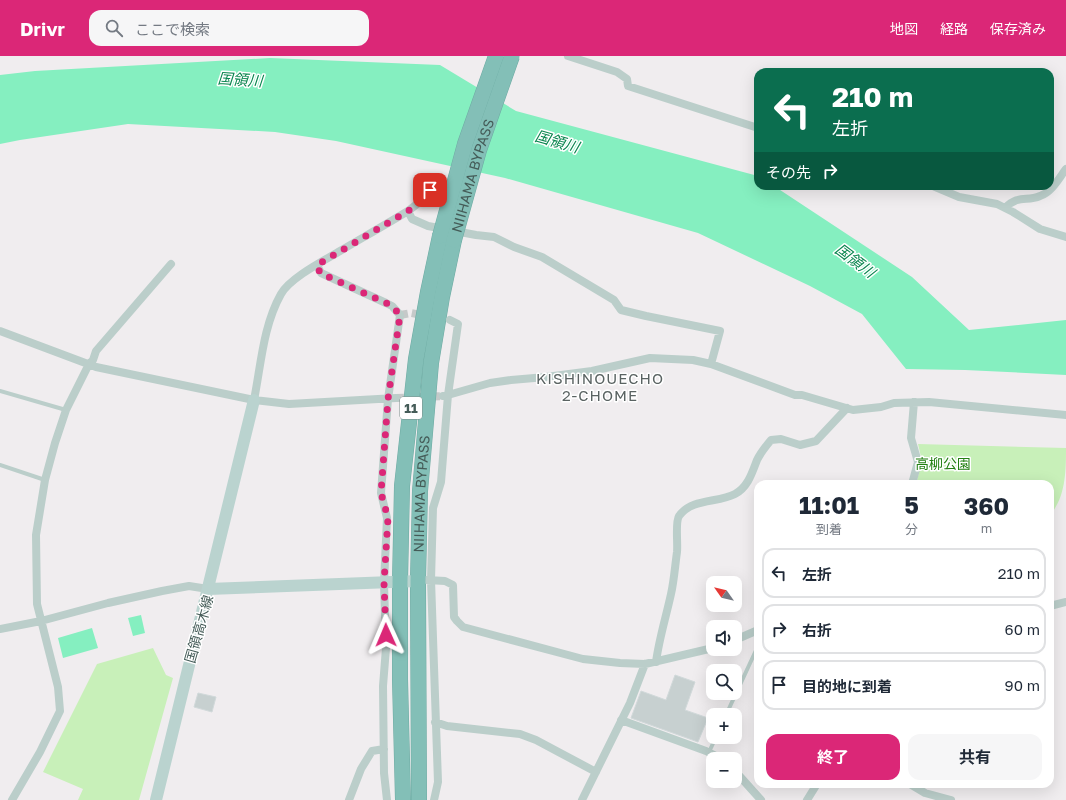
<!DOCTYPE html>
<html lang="ja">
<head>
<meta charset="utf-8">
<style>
	body { margin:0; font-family:"Golos Text","Noto Sans JP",sans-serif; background:#f6f6f7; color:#1f2937; height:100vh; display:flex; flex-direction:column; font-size:15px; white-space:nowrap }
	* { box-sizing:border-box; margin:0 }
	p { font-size:13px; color:#747a83 }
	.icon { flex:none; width:22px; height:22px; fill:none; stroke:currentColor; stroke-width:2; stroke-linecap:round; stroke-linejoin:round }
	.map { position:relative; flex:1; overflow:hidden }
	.panel { position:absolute; left:754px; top:424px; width:300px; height:308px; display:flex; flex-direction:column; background:#fff; border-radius:12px; box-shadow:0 4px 16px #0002 }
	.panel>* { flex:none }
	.top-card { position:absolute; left:754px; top:12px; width:300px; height:122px; border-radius:12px; box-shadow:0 4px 16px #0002; background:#0b6e4f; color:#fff; overflow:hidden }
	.needle { width:26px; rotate:304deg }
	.fabs { position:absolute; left:706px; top:520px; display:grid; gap:8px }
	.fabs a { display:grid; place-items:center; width:36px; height:36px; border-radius:8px; background:#fff; box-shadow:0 4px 16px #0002; font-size:20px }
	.pin { position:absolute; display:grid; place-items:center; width:34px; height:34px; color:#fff; margin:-17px; border-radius:8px; box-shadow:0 2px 6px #0006 }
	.me { position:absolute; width:44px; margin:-22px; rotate:359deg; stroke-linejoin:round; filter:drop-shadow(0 0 3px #0008) }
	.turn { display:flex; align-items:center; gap:14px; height:84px; padding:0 12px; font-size:18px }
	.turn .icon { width:52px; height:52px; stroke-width:2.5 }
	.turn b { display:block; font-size:28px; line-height:34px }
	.then { display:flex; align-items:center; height:38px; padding:0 12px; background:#0003; gap:8px; font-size:15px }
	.eta { display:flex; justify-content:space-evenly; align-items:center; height:68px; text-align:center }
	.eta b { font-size:24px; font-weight:700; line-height:28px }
	.button { display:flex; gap:8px; margin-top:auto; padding:8px 12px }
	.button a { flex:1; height:46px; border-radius:12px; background:#db2777; color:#fff; font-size:16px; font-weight:700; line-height:46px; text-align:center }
	.button a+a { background:#f6f6f7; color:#1f2937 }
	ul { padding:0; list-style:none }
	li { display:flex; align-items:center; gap:12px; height:50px; margin:0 8px 6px; padding:0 4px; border:2px solid #e0e1e3; border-radius:12px }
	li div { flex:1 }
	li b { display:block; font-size:15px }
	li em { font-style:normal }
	header { display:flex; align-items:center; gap:24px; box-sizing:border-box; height:56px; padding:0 20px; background:#db2777; color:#fff }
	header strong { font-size:19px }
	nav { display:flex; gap:22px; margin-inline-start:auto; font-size:14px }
	.search { width:280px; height:36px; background:#f6f6f7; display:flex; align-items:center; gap:10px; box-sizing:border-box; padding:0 14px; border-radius:12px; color:#747a83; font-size:15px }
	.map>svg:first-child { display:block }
</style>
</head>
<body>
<header>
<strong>Drivr</strong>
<div class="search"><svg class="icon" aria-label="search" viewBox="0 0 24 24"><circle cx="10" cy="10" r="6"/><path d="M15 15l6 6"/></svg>ここで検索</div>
<nav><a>地図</a><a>経路</a><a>保存済み</a></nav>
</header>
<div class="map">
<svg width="1066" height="744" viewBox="0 0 1066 744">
	<rect width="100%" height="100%" fill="#f0edef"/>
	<!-- green -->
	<path fill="#c8f0b9" d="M918,388L1066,392C1066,414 1066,441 1050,459V428H916L922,405Z
		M153,592L166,619L173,622L139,744H78L83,733L43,716L97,608Z"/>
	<!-- water -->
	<path fill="#85efc0" d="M270,2L440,9L516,55L758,120V130H774L912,221L969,274L1066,264V319L965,314L906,313L862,258L810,230L698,177L505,122L336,85L275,76L128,68L20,84L0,88V19L35,15Z
		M141,559L145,577L133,580L128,562Z
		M92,572L98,592L63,602L58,582Z"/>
	<!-- building -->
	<path fill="#c7d0d0" stroke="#d1d9da" d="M675,619L695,626L685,654L708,662L698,686L631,662L641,635L666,644Z
		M198,637L216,641L212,656L194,651Z"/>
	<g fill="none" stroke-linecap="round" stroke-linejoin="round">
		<!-- street-tunnel -->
		<path stroke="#c5c9c9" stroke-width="8" stroke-dasharray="8 4" stroke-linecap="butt" d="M400,259L411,257L427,260
			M396,342L443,340"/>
		<defs>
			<g id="highway">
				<path d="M403,744L400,623V526L402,430L416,303L428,236L440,180"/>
				<path id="s1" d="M419,744L418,525L420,435L431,307L442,241L454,184"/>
			</g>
		</defs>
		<!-- highway casing -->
		<use href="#highway" stroke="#6eaba3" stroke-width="16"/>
		<!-- lane -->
		<path stroke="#bbceca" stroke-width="4" d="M0,335L66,354
			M0,409L45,424
			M726,659L758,590
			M709,696L716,681"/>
		<!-- street -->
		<path stroke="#bbceca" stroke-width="8" d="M568,0L617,16L627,23L628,30L758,72
			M933,130L959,141L997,148L1013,156L1040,173L1066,181
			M1005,152C1019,138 1026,146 1040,140C1052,136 1059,122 1066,113
			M408,155L425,142L430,134
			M317,209L321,217L386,247L392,250L400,259L388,343L381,437L387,462L384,527L386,592L383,630L384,717L387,744
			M450,264L458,268L448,339L490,327L511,324L546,321L592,315L650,302L693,304L711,308L795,339H802L853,354L881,351L894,347L929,346L1066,359
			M0,275L96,311L254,344L289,348L396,342
			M254,344C261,309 263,270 281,238C290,222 323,205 340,195C362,182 385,169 408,155L412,163L428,170L476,179L494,181L514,191L542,201L614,244L621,254L646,260L720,275L711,308
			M912,428L918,406L911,382L914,346
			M427,524L445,525L453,529L454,561L457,565L463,571L583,603L620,607L645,608L713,592
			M1050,550L1066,546
			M0,573L41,565L108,547L162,535L189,530L208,533
			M735,584L758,574
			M656,606C659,583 666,561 671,538C674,525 675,510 677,496C678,487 675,466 679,460C692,442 718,447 735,438C748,431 752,417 757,404C761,396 766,390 771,384L781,383L800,389L816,385L847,352
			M621,664L706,695L722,703
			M435,666L447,670L520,678L536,684L596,716
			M735,715L761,744
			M910,728L925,737L951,744
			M12,744L40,696L60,655L58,631L37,548L36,479L45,424L55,387L66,354L89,308L93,304L96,295L171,208
			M349,744L361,713L372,695L384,693
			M434,744L438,726L431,524L433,452L441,426L448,339L443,340
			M582,744L630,647L645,608
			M807,744L817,728"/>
		<!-- secondary -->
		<path stroke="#bad3cf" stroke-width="12" d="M208,533L418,525
			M156,744L254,344"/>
		<!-- highway -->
		<use href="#highway" stroke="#83bfb7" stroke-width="15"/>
		<defs>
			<g id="highway-bridge">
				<path d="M440,180L465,88L496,0"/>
				<path id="s2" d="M454,184L479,94L512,0"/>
			</g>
		</defs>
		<!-- highway-bridge casing -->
		<use href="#highway-bridge" stroke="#6eaba3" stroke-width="16" stroke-linecap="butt"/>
		<!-- highway-bridge -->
		<use href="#highway-bridge" stroke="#83bfb7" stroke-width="15"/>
	</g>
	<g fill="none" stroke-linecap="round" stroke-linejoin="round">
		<!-- route -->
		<path stroke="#db2777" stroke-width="7" stroke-dasharray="0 12.6" d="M386,579L384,527L388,462L381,437L388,343L400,259L392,250L386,247L320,217L317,209L408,155L425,142L430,134"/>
	</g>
	<g text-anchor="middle" stroke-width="3" stroke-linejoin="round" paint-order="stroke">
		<!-- shield labels -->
		<rect fill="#fff" stroke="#7d8d8a" stroke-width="1" x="400" y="341" width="22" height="22" rx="3"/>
		<g font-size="13" font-weight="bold" fill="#455c58">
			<text x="411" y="357">11</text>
		</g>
		<!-- street labels -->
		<g font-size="14" fill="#455c58" stroke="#fff">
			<text dy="5" stroke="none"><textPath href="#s2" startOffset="67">NIIHAMA BYPASS</textPath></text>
			<text dy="5" stroke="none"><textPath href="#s1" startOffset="306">NIIHAMA BYPASS</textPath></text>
			<text transform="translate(199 573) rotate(-74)" y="5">国領高木線</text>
		</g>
		<!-- park labels -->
		<g font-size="14" fill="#238013" stroke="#fff">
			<text x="943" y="413">高柳公園</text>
		</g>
		<!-- water labels -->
		<g font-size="15" font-style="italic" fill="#0a864f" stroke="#fff">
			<text transform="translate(240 24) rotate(4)" y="5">国領川</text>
			<text transform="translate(557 86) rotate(16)" y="5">国領川</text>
			<text transform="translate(855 205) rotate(37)" y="5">国領川</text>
		</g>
		<!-- neighbourhood labels -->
		<g font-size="15" letter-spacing="1" fill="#5a6362" stroke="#fff">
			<text x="600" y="328">KISHINOUECHO<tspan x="600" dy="17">2-CHOME</tspan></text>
		</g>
	</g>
</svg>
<div class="fabs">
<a><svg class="needle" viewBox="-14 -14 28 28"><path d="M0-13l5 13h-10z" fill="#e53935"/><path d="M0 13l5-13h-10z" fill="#747a83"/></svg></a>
<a><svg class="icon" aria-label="sound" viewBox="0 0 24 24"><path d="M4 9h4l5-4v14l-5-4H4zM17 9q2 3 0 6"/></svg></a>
<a><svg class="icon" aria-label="search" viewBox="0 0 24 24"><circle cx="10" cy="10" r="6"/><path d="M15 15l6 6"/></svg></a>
<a>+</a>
<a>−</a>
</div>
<div class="pin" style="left:430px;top:134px;background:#d93025"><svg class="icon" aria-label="arrive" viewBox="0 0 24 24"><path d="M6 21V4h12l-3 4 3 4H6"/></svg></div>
<svg class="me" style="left:386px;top:579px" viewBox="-20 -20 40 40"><path d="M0-17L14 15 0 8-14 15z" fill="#db2777" stroke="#fff" stroke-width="4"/></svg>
<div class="top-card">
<div class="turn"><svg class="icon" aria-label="left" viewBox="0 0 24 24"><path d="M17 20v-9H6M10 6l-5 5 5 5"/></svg><div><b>210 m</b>左折</div></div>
<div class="then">その先<svg class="icon" aria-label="right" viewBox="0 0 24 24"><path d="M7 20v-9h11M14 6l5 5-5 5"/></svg></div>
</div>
<section class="panel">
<div class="eta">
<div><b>11:01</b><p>到着</p></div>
<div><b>5</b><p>分</p></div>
<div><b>360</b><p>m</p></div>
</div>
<ul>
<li><svg class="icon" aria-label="left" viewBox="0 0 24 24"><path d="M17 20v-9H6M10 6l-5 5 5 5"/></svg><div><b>左折</b></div><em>210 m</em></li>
<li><svg class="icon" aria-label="right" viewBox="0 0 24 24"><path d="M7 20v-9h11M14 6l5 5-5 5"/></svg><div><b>右折</b></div><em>60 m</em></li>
<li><svg class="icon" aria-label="arrive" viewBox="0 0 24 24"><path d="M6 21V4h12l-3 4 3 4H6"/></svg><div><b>目的地に到着</b></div><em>90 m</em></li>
</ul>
<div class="button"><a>終了</a><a>共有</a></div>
</section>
</div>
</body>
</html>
